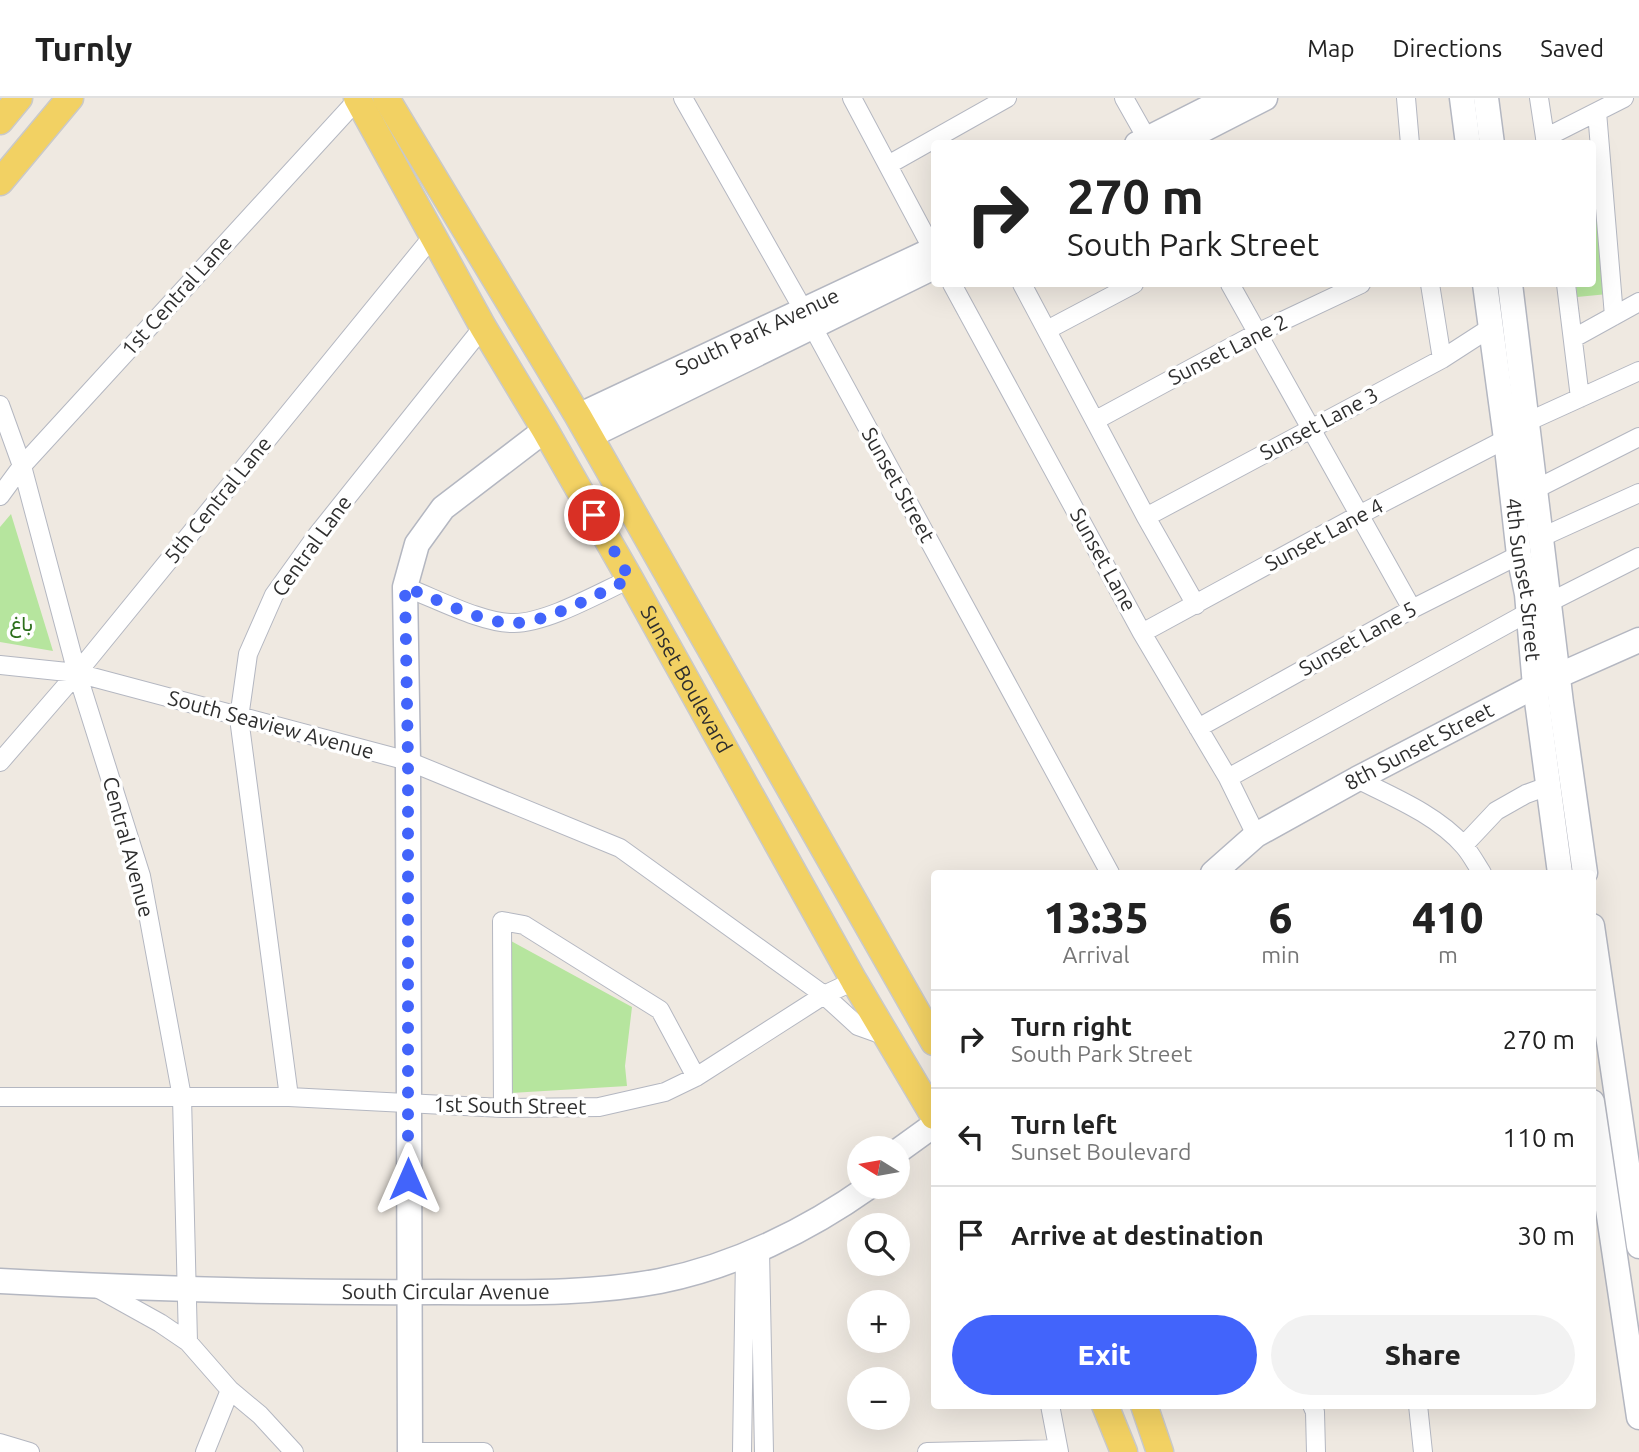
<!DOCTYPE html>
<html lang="en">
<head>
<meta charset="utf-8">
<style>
	body { margin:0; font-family:Ubuntu,Vazirmatn,sans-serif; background:#f2f2f2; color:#222; height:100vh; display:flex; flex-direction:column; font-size:26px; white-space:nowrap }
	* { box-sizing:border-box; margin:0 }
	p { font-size:23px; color:#767676 }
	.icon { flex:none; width:38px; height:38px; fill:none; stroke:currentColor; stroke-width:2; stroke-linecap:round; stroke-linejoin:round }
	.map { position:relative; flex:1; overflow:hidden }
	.panel { position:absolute; left:931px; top:772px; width:665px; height:539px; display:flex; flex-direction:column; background:#fff; border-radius:7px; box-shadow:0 7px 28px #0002 }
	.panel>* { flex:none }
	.top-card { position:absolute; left:931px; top:42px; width:665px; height:147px; border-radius:7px; box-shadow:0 7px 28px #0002; background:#fff; color:#222; overflow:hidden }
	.needle { width:46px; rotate:281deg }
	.controls { position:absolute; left:847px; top:1038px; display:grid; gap:14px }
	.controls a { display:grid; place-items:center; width:63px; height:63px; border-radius:50%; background:#fff; box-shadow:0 7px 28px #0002; font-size:35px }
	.pin { position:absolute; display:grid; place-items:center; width:60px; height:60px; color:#fff; margin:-30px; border:4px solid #fff; border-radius:50%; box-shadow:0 2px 7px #0007 }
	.me { position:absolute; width:77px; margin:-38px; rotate:0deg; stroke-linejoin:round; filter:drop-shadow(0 0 5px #0008) }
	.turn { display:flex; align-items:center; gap:24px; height:147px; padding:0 21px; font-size:32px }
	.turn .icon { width:91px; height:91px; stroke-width:2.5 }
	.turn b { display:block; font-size:49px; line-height:60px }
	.eta { display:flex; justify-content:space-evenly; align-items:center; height:119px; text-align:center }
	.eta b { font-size:42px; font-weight:800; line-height:49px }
	.primary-button { display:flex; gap:14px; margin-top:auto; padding:14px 21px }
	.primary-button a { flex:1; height:80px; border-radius:42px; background:#4264fb; color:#fff; font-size:28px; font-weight:800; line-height:80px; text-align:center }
	.primary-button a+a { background:#f2f2f2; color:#222 }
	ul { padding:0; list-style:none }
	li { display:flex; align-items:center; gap:21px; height:98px; padding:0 21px; border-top:2px solid #e0e0e0 }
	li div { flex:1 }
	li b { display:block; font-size:26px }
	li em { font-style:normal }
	header { display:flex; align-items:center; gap:42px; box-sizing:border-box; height:98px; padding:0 35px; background:#fff; border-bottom:2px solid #e0e0e0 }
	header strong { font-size:33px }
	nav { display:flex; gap:38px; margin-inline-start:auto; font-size:24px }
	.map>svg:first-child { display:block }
</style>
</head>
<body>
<header>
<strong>Turnly</strong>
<nav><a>Map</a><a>Directions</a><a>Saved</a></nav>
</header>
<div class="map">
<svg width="1639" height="1354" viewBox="0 0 1639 1354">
	<rect width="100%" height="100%" fill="#efe9e1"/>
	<!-- green -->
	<path fill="#b6e59e" d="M1592,57L1608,196L1577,199L1576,186H1592Z
		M11,416L53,553L0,544V429Z
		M511,843L632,909L625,968L627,988L511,995Z"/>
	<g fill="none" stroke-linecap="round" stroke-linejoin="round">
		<defs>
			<path id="street" d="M683,0L804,213L1110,775
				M852,0L934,154
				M1124,0L1150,46
				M1406,0L1410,46
				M1539,0L1546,46
				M1597,14L1614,218
				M1545,40L1624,0
				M888,67L1007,0
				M952,186L1142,535L1228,680L1256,737
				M1022,186L1146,419L1196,507
				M1230,186L1412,511
				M1430,186L1442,261
				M1566,186L1580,300
				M1047,232L1134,186
				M1574,240L1639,204
				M0,307L22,368L77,575L141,778L182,999L188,1244
				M1096,322L1257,235L1361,186
				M1527,324L1639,273
				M1536,391L1639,339
				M0,398L22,368L358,1
				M1146,419L1442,261L1490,230
				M1542,439L1639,395
				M405,489C435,500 483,526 514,525C547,525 599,495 630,481
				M1550,504L1639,459
				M1142,535L1359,417L1506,341
				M0,567L77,575L408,663L620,750L824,897L854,883
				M1198,630L1412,511L1519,457
				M0,664L77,575L433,138
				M1228,680L1529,514
				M1357,681C1393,699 1437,717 1464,748C1471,756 1476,766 1482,775
				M1464,747L1496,713L1526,696L1548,688
				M0,999H289L503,1010L599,1009L665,994L696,979L824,897L858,928L886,938
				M289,999L239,620L248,556L274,497L317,437L483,229
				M503,1010L502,823L524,827L660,912L696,979
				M760,1152L764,1354
				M97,1190L160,1225L188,1244L230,1292L260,1317L294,1354
				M1050,1307L1059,1354
				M1312,1307L1315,1314L1316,1354
				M1418,1307L1423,1354
				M0,1345L30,1354
				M205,1354L230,1292
				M410,1354H484
				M742,1354L745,1158
				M927,1354L1058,1351"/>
			<g id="secondary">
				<path d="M1462,0L1468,46"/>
				<path d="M1486,0L1492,46"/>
				<path d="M1137,46L1228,0"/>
				<path d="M1175,46L1265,0"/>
				<path id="s1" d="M1485,186L1506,341L1519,457L1527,496L1535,588L1560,775"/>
				<path d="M1510,186L1561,605L1585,775"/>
				<path id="s2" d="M578,318L934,151"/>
				<path d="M590,338L934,169"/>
				<path id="s3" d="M1213,775L1256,737L1357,681L1535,588L1639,542"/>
				<path d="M1592,828L1639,1148"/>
				<path d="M1592,1004L1639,1319"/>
				<path d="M898,1053L934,1027"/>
				<path id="s4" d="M0,1183C146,1191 292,1195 438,1194C512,1194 587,1197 660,1183C735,1168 808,1132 870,1088"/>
				<path d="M410,1354L408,663L405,489L417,446L443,410L545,332"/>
			</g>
			<g id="primary">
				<path id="s5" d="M357,0L483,229L545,332L630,481L854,883L934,1018"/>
				<path d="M386,0L578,318L934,944"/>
				<path d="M0,23L19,0"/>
				<path d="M0,84L70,0"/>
				<path d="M1105,1307L1124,1354"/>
				<path d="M1144,1307L1160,1354"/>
			</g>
		</defs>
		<!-- street casing -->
		<use href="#street" stroke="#b4b7c1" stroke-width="20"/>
		<!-- secondary casing -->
		<use href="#secondary" stroke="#b4b7c1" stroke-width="27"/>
		<!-- primary casing -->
		<use href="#primary" stroke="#c9c9c9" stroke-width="29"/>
		<!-- street -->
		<use href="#street" stroke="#fff" stroke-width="18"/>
		<!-- secondary -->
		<use href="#secondary" stroke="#fff" stroke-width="24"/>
		<!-- primary -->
		<use href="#primary" stroke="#f2d163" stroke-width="26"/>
	</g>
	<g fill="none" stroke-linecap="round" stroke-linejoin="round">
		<!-- route -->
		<path stroke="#4264fb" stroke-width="12" stroke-dasharray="0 21.6" d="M408,1081V663L405,489C435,500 483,526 514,525C547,525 599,495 630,481L594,417"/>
	</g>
	<g text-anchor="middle" stroke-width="7" stroke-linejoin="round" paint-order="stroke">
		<!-- street labels -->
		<g font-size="21" fill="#2e2e2e" stroke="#fff">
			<text transform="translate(177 198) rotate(-48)" y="7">1st Central Lane</text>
			<text dy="7" stroke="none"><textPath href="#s2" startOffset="198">South Park Avenue</textPath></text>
			<text transform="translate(1228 252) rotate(-27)" y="7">Sunset Lane 2</text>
			<text transform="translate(1319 326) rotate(-28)" y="7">Sunset Lane 3</text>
			<text transform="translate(898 387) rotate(61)" y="7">Sunset Street</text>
			<text transform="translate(218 402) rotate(-51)" y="7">5th Central Lane</text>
			<text transform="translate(1324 437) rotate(-28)" y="7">Sunset Lane 4</text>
			<text transform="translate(312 448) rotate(-54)" y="7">Central Lane</text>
			<text transform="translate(1103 462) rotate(61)" y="7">Sunset Lane</text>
			<text dy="7" stroke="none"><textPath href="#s1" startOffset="298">4th Sunset Street</textPath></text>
			<text transform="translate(1358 541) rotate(-29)" y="7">Sunset Lane 5</text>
			<text dy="7" stroke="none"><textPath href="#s5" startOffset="668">Sunset Boulevard</textPath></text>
			<text transform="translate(271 627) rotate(15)" y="7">South Seaview Avenue</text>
			<text dy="7" stroke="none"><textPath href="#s3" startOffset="243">8th Sunset Street</textPath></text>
			<text transform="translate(128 749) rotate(75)" y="7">Central Avenue</text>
			<text transform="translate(510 1008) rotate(1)" y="7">1st South Street</text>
			<text dy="7" stroke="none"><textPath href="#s4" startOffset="446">South Circular Avenue</textPath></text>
		</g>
		<!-- park labels -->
		<g font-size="21" fill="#2c6e1b" stroke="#fff">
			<text x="21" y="533">باغ</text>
		</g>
	</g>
</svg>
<div class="controls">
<a><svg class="needle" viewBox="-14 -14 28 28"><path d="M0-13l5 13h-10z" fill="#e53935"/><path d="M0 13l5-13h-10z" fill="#767676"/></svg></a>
<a><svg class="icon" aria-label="search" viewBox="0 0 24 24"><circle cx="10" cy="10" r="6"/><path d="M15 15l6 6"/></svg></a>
<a>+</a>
<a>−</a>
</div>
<div class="pin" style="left:594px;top:417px;background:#d93025"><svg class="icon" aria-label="arrive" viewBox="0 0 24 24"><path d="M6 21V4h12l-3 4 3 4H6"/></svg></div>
<svg class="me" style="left:408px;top:1081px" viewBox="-20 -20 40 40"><path d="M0-17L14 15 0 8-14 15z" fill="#4264fb" stroke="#fff" stroke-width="4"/></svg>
<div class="top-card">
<div class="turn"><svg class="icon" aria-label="right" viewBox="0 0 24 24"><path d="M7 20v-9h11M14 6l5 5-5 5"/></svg><div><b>270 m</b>South Park Street</div></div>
</div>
<section class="panel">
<div class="eta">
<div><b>13:35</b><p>Arrival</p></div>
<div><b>6</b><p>min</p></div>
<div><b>410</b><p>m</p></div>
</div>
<ul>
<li><svg class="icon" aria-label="right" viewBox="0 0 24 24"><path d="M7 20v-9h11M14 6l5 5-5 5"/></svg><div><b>Turn right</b><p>South Park Street</p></div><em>270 m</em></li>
<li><svg class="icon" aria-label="left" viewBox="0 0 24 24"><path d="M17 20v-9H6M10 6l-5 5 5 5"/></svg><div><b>Turn left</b><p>Sunset Boulevard</p></div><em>110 m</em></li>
<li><svg class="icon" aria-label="arrive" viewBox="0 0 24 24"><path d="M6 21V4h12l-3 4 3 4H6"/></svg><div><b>Arrive at destination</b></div><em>30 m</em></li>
</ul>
<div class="primary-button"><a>Exit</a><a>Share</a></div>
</section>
</div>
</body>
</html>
